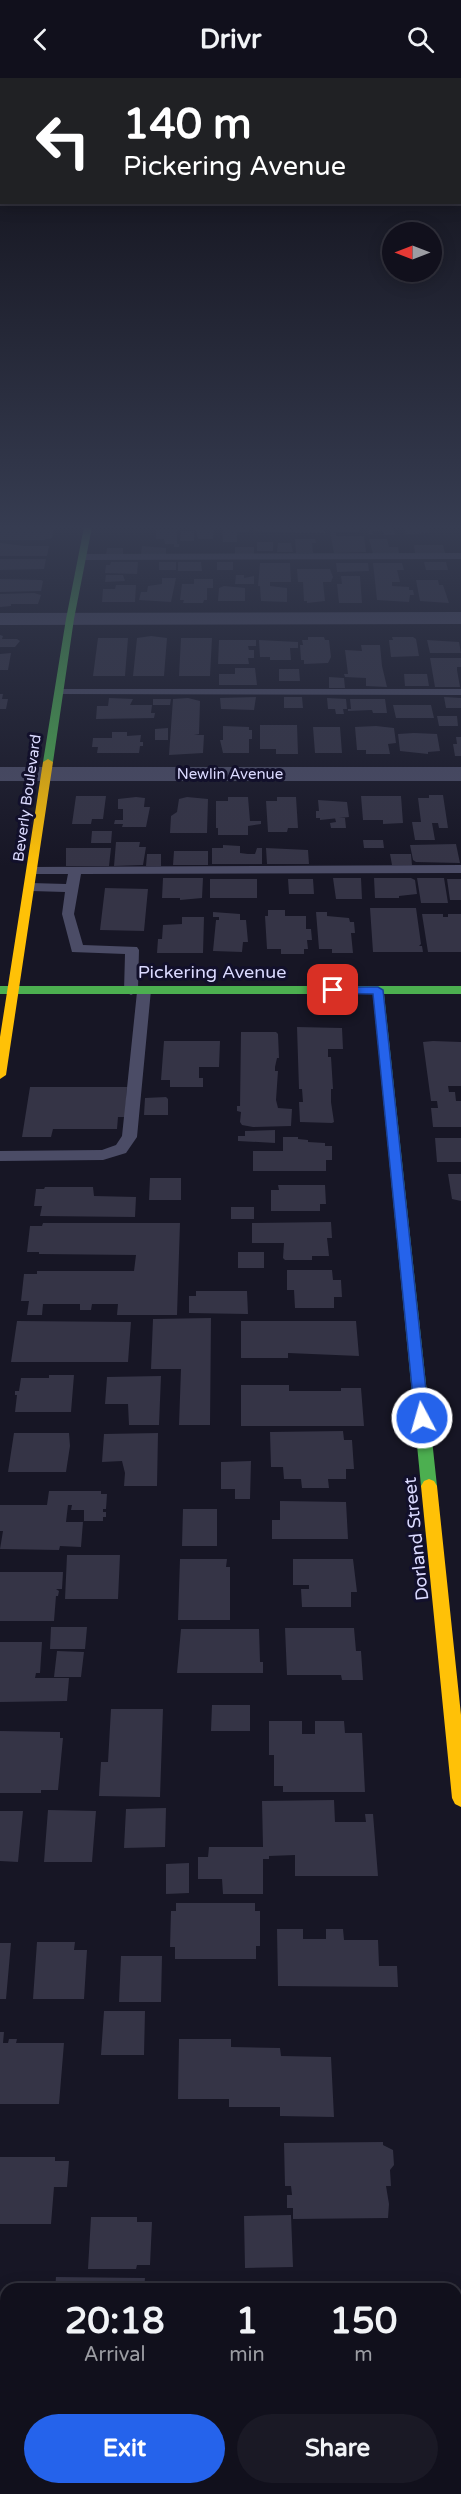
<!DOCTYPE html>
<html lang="en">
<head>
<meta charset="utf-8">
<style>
	body { margin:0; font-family:"Varela Round",sans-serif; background:#1a1925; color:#f1f3f6; height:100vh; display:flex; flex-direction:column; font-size:22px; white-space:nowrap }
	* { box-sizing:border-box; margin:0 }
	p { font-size:20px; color:#9c9da3 }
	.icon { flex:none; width:33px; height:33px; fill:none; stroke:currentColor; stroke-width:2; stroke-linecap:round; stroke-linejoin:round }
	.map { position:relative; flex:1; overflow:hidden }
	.details { position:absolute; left:0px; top:2205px; width:462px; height:212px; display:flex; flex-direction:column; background:#11101c; border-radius:18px 18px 0 0; box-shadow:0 3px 15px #0003,0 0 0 2px #30303b }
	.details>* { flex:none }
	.guide { position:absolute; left:0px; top:0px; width:462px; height:126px; box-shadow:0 3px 15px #0003,0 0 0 2px #30303b; background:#202124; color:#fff; overflow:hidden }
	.needle { width:39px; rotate:270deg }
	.fabs { position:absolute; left:382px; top:144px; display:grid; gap:12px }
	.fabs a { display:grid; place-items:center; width:60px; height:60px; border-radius:50%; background:#11101c; box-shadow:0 3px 15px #0003,0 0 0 2px #30303b; font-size:30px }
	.pin { position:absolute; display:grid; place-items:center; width:51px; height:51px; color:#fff; margin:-26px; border-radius:12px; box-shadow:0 3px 9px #0006 }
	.me { position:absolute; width:66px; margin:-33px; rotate:354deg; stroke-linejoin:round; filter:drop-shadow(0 0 4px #0008) }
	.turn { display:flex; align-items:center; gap:21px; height:126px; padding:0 24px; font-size:27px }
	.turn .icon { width:78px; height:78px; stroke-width:2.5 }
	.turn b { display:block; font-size:42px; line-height:51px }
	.eta { display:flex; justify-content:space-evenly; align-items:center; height:102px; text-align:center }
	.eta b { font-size:36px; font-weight:800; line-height:42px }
	.cta { display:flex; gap:12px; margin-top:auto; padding:12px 24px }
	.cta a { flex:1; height:69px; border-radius:36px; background:#2563eb; color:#fff; font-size:24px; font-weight:800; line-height:69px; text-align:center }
	.cta a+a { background:#1a1925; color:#f1f3f6 }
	header { display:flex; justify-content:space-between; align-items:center; height:78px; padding:0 24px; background:#11101c; font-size:27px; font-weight:800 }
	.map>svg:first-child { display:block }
</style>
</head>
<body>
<header><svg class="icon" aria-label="back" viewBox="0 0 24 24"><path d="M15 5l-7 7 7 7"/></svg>Drivr<svg class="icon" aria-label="search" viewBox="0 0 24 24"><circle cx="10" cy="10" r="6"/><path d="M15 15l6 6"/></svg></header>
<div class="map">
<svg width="461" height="2416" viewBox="0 0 461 2416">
	<rect width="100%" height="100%" fill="#171625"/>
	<!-- building -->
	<path fill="#353446" d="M0,449H54L52,460L44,462H0Z
		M187,449H214L213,461H198L196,452H187Z
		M222,449H249V454H237V464H223Z
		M254,449H287V452H291L292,455L254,453Z
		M292,449H324L325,455H293Z
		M329,449H359V454H336V458H364L366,474L334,475Z
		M368,449H394L395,457H384L383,453H372L373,456H369Z
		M403,449H428L430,455L406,456Z
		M169,451L177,452V466H179V469H174V466H165L164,461H156V452Z
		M181,453H194V463H180Z
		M295,461H315L316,465H312L313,475H296Z
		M369,461H387L389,469H398L399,475L373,476Z
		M257,464H273V473H257Z
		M0,465L25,468H49L47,478H0Z
		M278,465H291L293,474H277Z
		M414,467H443L445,475H415Z
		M142,468L166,470V476H141Z
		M235,469H254V476H235Z
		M107,470H123V477H106Z
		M0,481H46L44,491L0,492Z
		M111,484H138L137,496L105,495L106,487H110Z
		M159,484H176V492H159Z
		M178,484H201L202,493H178Z
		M217,484H233V492H217Z
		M424,484H446L448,492H426Z
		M260,485H290L291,504H270V508L287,510V524L261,523L260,508H258Z
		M336,485H368L369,493L337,494Z
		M373,485H402L404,492H397L400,504H392V508L409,509V512H413L414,517H410L409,524L377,522Z
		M297,491H330L333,499L331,504H323L325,523L307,525V523H304L303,504H298Z
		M106,497H123L125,503L105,504Z
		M236,497H244V500L254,498V506H235Z
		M341,498H360L362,525H339L337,506H342Z
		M162,500H176L171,524L139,522L141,514H147L148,508L162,506Z
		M0,501L41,502L43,503L41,513L0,514Z
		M194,501H213V510H207V522H204L203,525H183L184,522H180L182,506H194Z
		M416,502H438L439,507H443L449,525L420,523Z
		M116,507H136L135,524H102L103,511H115Z
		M224,508L245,510V523H218L219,510Z
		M0,516L34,515L41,517L38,526H11V528L0,529Z
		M0,557L3,558L2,561H17L20,563L15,569H0Z
		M151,558L167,560L164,598H133L137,560Z
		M308,559H324L325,562H329L331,579L328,585L304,586V582H301L300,567H303L302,562H308Z
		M392,559H413L416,561L419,578L391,579L389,562H393Z
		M98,560H128L125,598H93Z
		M181,560H212L210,598H179Z
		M219,562H256V568H248L249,572H254V580H248L249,586H218Z
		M259,562L298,564V570H290L291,582H270V579H260Z
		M427,562L459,564L461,575H430Z
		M361,567H380L382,588L387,609L366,608V600L345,599L344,596H348L345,572L362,573Z
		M11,575L8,592H0V576Z
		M430,580H461V589H457V592L460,609H435Z
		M235,590H255L257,607H219V596H235Z
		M279,591H299L300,603H279Z
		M404,596H427L429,608H405Z
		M329,599L344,600L345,610H329Z
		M0,616H3L2,621H8L6,631H0Z
		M256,619L254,632L221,631L220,620Z
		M284,619H302L303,630H284Z
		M444,619L461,620V630H446Z
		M109,620L133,621L130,627H152L151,635H155L154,640L96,641L97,628H108Z
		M188,620L200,623L199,656L194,657H204L203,675L169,677L173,621Z
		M327,620L346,621L347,631H343L344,636H336L335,631H328Z
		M153,621H171L170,627H153Z
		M350,621H385L387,635H373L372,632L348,633V631H351Z
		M393,627H431L434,640H396Z
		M437,638H457L458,648H439Z
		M260,647H297L298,676H276V671H260Z
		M223,648L249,649V652H252V661H249V675H223L220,662H223Z
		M376,648L394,650L396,665L388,666L390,676H366V672H357L355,649Z
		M313,649H340L342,675H315Z
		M168,650V662H155V651Z
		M112,654H127V658L141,657L140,664H143V668H140L139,675H97L98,669H92L93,660H112Z
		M414,655L437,656L440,673L428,674V676L400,673L398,656Z
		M456,659H461V678H455L453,666H457Z
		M429,717H443L448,750H439L438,745H432L435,762H415L412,744H421L418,720H429Z
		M76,718H106L103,741H92L91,746H72Z
		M361,718H401L403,745L383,746V742H363Z
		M136,719L145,720L144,729H150L146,749H122L123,746H114L115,742H123V731H118V721Z
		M187,719L208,721L207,755H170L171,738L177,734L179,721Z
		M228,719H248L250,743H261V746L248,748V757H218V750H216V723H228Z
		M277,719H296L298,750H288L287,754H268L266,723H277Z
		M318,722L347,724L349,739L320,742V740H316V733H319Z
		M335,740H345L346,750H331L330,745L336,744Z
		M92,753H112L111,765H91Z
		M363,762H383L384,770H364Z
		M116,764H140L139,769H146L143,787L114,788Z
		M456,766L460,785L416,784L413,782L410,767Z
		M223,767L240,768V775L248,776H255L257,770H262V786H212V770H223Z
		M66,770H111L109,788H66Z
		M266,770L308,772L309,786H267Z
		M174,773H208V787H173Z
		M147,776H161V788H146Z
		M390,776H411L412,787H392Z
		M163,800H203L202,820L180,822V820H162Z
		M333,800H361L362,821H336Z
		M374,800H411L415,802L417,816L399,818V820H375Z
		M417,800H444L448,825H421Z
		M210,801H257V820H210Z
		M288,801H313L314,816H289Z
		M447,801H461V822H450Z
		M105,810L148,811L144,853L100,852Z
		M370,830H416L421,866L419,868H422L423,874H373Z
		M268,832H285V838H306V851H311L312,862H307L308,871H304V876H281V871H267L265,838H268Z
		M213,834L240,836V842H246L248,864H243L242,874L213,873L216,842H219V839H213Z
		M316,834H327V838L349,840L350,844H354L355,855H351L353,875H332V871H319Z
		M422,836H443V839H448V836H461V874H428Z
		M182,839H204L203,875H157L158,861H162L163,847L182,846Z
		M297,949L342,950L343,971H328V979H331L333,1011H331V1024L334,1044L332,1045L300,1044L299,1024H303L302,1011H299Z
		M241,954H276L278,956L279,980H277L275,989V993H278L276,1022L278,1030L292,1031L291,1048L253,1049L242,1047L240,1044L241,1034L237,1033V1028H240Z
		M164,963H220L219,989H199V1000H203V1009H170V1002H161Z
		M433,963L461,964V1008H448L449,1014H455L456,1023H461V1049H433L431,1030H438L437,1023H431L423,964Z
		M30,1009H127L125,1039H118L117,1051H53L51,1059H22Z
		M166,1019L168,1021V1037H144L145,1020Z
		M275,1052V1065L238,1063V1058H245V1053Z
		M283,1059H298V1061L308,1062V1064L325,1065V1068H332V1082H326V1093H253V1073H283Z
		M435,1060H461V1084H437Z
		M448,1096H461V1123L452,1121Z
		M150,1100H181V1122H149Z
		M278,1107H325L326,1126H320V1133H271V1112H279Z
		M45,1109H93L94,1118L136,1119L135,1139L40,1138L42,1128H34L36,1111H44Z
		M231,1129H254V1141H231Z
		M331,1144L332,1160H327L329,1178H312V1182H285L283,1180L284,1165H252V1145Z
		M43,1145H180L177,1237H117L118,1226H92L91,1232H80V1226H43L42,1237H27L29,1223H21L24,1196H37V1193H134L136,1177L39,1176V1174H27L30,1148H42Z
		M238,1174H264V1190H238Z
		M287,1192H332L333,1202H341L342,1219H334V1230H295L294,1212H287Z
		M196,1213H247L248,1236L189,1235V1218H196Z
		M211,1240L210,1347H179L181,1291H151L153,1241Z
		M17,1243L131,1244L128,1284H11Z
		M241,1243H356L359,1278L288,1275V1280H241Z
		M49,1297H74L71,1334H15L17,1317H15V1313H19L21,1300H49Z
		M161,1298L159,1347H129L128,1326H105L107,1299Z
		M241,1307H289V1313H341V1310H361L364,1348H241Z
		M343,1353L344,1362H352L354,1391H346V1401H328L329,1410H302L301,1401H284L283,1389H271L270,1354Z
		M14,1355H69L70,1368L66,1394H8Z
		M158,1355L157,1408H124L125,1395L122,1383L102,1384L104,1356Z
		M251,1383L250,1421H235V1411H221V1384Z
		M49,1413H101V1416H107L106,1431H103V1434H106V1439H103V1443H84V1432H71L72,1427H68L66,1444H83L81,1469L60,1468L59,1472L0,1471L3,1453H0V1427H47Z
		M280,1423L346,1424L348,1461H272V1442H280Z
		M183,1431H217V1468H182Z
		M67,1477H120L118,1521H65Z
		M180,1481H227L226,1489H230V1542H178Z
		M293,1481H353L357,1514H351V1529H302L301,1511H309V1507H293Z
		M0,1494H63L62,1511H56L59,1513L58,1518H56L54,1543H0Z
		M51,1549H87L85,1571H50Z
		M285,1550H354L356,1573H361L363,1602H342L341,1597H287Z
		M181,1551H259L260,1584H263V1595H177Z
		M0,1564H42L40,1595H36L35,1600H69L67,1623L0,1624Z
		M57,1573L84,1574L81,1599H54Z
		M212,1627H250V1653H211Z
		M111,1631H163L160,1719L99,1718L101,1684H108Z
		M269,1643H302V1656H315V1643H344L345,1655H362L365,1714H283V1708H274V1677H269Z
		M0,1653L60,1654V1660H63L58,1712H41V1715H0Z
		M334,1722L335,1744H366L365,1736H373L378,1798H295V1777L269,1778V1781H263V1816H223L222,1801H198V1779H208L209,1769H263L262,1723Z
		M166,1730L165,1769L124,1770L126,1731Z
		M48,1732L96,1733L92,1784H44Z
		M0,1733H23L18,1784L0,1783Z
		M189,1785V1815L166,1816V1786Z
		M176,1825H255V1833H260V1868H256V1881H175V1869H170L171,1833H176Z
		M277,1851H303V1861H326V1851H343L344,1862H378L379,1888H397L398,1909L278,1908Z
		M37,1864H75L74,1872H87L84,1921H33Z
		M0,1865H11L6,1921H0Z
		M121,1878H162L161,1924H119Z
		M104,1933H145L144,1977H101Z
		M0,1954H4L3,1965H8L9,1961H17L16,1965H64L59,2026H0Z
		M179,1961H231V1969L280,1970L281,1978L331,1979L334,2039L280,2038V2029H229V2021H178Z
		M383,2064V2067L393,2072L394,2087L390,2092L391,2108H386L389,2126L388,2140L293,2141V2130H287V2117H292L291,2108H285L284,2065Z
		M0,2079H55V2083H69L67,2109H54L51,2146H0Z
		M291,2137L293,2189L245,2190L244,2138Z
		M91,2139H137V2144H152L150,2187H137L136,2191H88Z
		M56,2199L145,2200L144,2211H55Z
		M326,2208H390V2211H327Z
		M0,2277H6V2340H0Z
		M344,2410H424V2416H345Z"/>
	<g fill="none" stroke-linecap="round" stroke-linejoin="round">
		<!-- lane -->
		<path fill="#4b4c66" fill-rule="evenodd" d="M461,475V481L83,482L78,479L83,476Z
			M60,611H461V617L56,616L55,614Z
			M461,787V795L81,796L74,836L83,867L137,869L139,872L138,911L144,908L151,912L137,1059L126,1075L103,1082L0,1083V1073L102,1072L116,1067L122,1058L137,914L131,917L124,913L125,876L72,874L62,836L65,814L31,813L25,809L31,805L66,806L68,796H33L27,792L29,789Z"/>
		<!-- street -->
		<path fill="#4b4c66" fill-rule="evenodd" d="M461,534V546L0,547V535Z
			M0,689H461V703H0Z"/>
		<!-- fast -->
		<path fill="#4caf50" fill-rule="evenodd" d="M84,449H92L74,541L53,684L48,687L43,684L66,541Z
			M0,908H461V916H384L437,1408L434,1413L429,1415L424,1413L421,1408L373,916H0Z"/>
		<!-- slow -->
		<path fill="#ffc107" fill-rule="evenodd" d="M48,681L53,684L6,997L0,1001V959L43,684Z
			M429,1401L434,1403L437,1408L461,1637V1729L455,1726L452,1720L421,1408L424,1403Z"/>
	</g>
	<!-- sky -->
	<linearGradient id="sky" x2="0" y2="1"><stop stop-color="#0d0c14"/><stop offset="0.57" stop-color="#363c51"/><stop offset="1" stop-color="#363c51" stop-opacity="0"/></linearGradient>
	<rect width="461" height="788" fill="url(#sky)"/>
	<!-- route -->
	<path fill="#2563eb" stroke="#184099" stroke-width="1.5" d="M333,909H378L383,912L429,1340L427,1344L422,1346L417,1344L415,1340L373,916L329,915L328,912Z"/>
	<g text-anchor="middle" stroke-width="6" stroke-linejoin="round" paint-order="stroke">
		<!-- far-street labels -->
		<g font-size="15" fill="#dbdaff" stroke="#12102b">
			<text x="230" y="701">Newlin Avenue</text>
			<text transform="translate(27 720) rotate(-82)" y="5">Beverly Boulevard</text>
		</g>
		<!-- street labels -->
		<g font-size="18" fill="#dbdaff" stroke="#12102b">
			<text x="212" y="900">Pickering Avenue</text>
			<text transform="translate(416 1461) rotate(-96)" y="6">Dorland Street</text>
		</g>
	</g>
</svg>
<div class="fabs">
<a><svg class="needle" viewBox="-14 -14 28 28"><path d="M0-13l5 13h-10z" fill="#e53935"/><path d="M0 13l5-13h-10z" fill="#9c9da3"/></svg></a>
</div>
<div class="pin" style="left:333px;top:912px;background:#d93025"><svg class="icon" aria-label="arrive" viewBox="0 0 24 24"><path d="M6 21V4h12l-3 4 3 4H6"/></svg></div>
<svg class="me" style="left:422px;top:1340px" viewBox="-20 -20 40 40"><circle r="17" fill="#2563eb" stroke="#fff" stroke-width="3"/><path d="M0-11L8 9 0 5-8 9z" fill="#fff"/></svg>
<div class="guide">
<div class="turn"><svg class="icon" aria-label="left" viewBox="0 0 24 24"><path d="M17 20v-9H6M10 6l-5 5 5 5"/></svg><div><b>140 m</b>Pickering Avenue</div></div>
</div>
<section class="details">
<div class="eta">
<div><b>20:18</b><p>Arrival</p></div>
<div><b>1</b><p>min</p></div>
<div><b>150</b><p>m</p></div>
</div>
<div class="cta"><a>Exit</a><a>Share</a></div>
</section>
</div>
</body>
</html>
